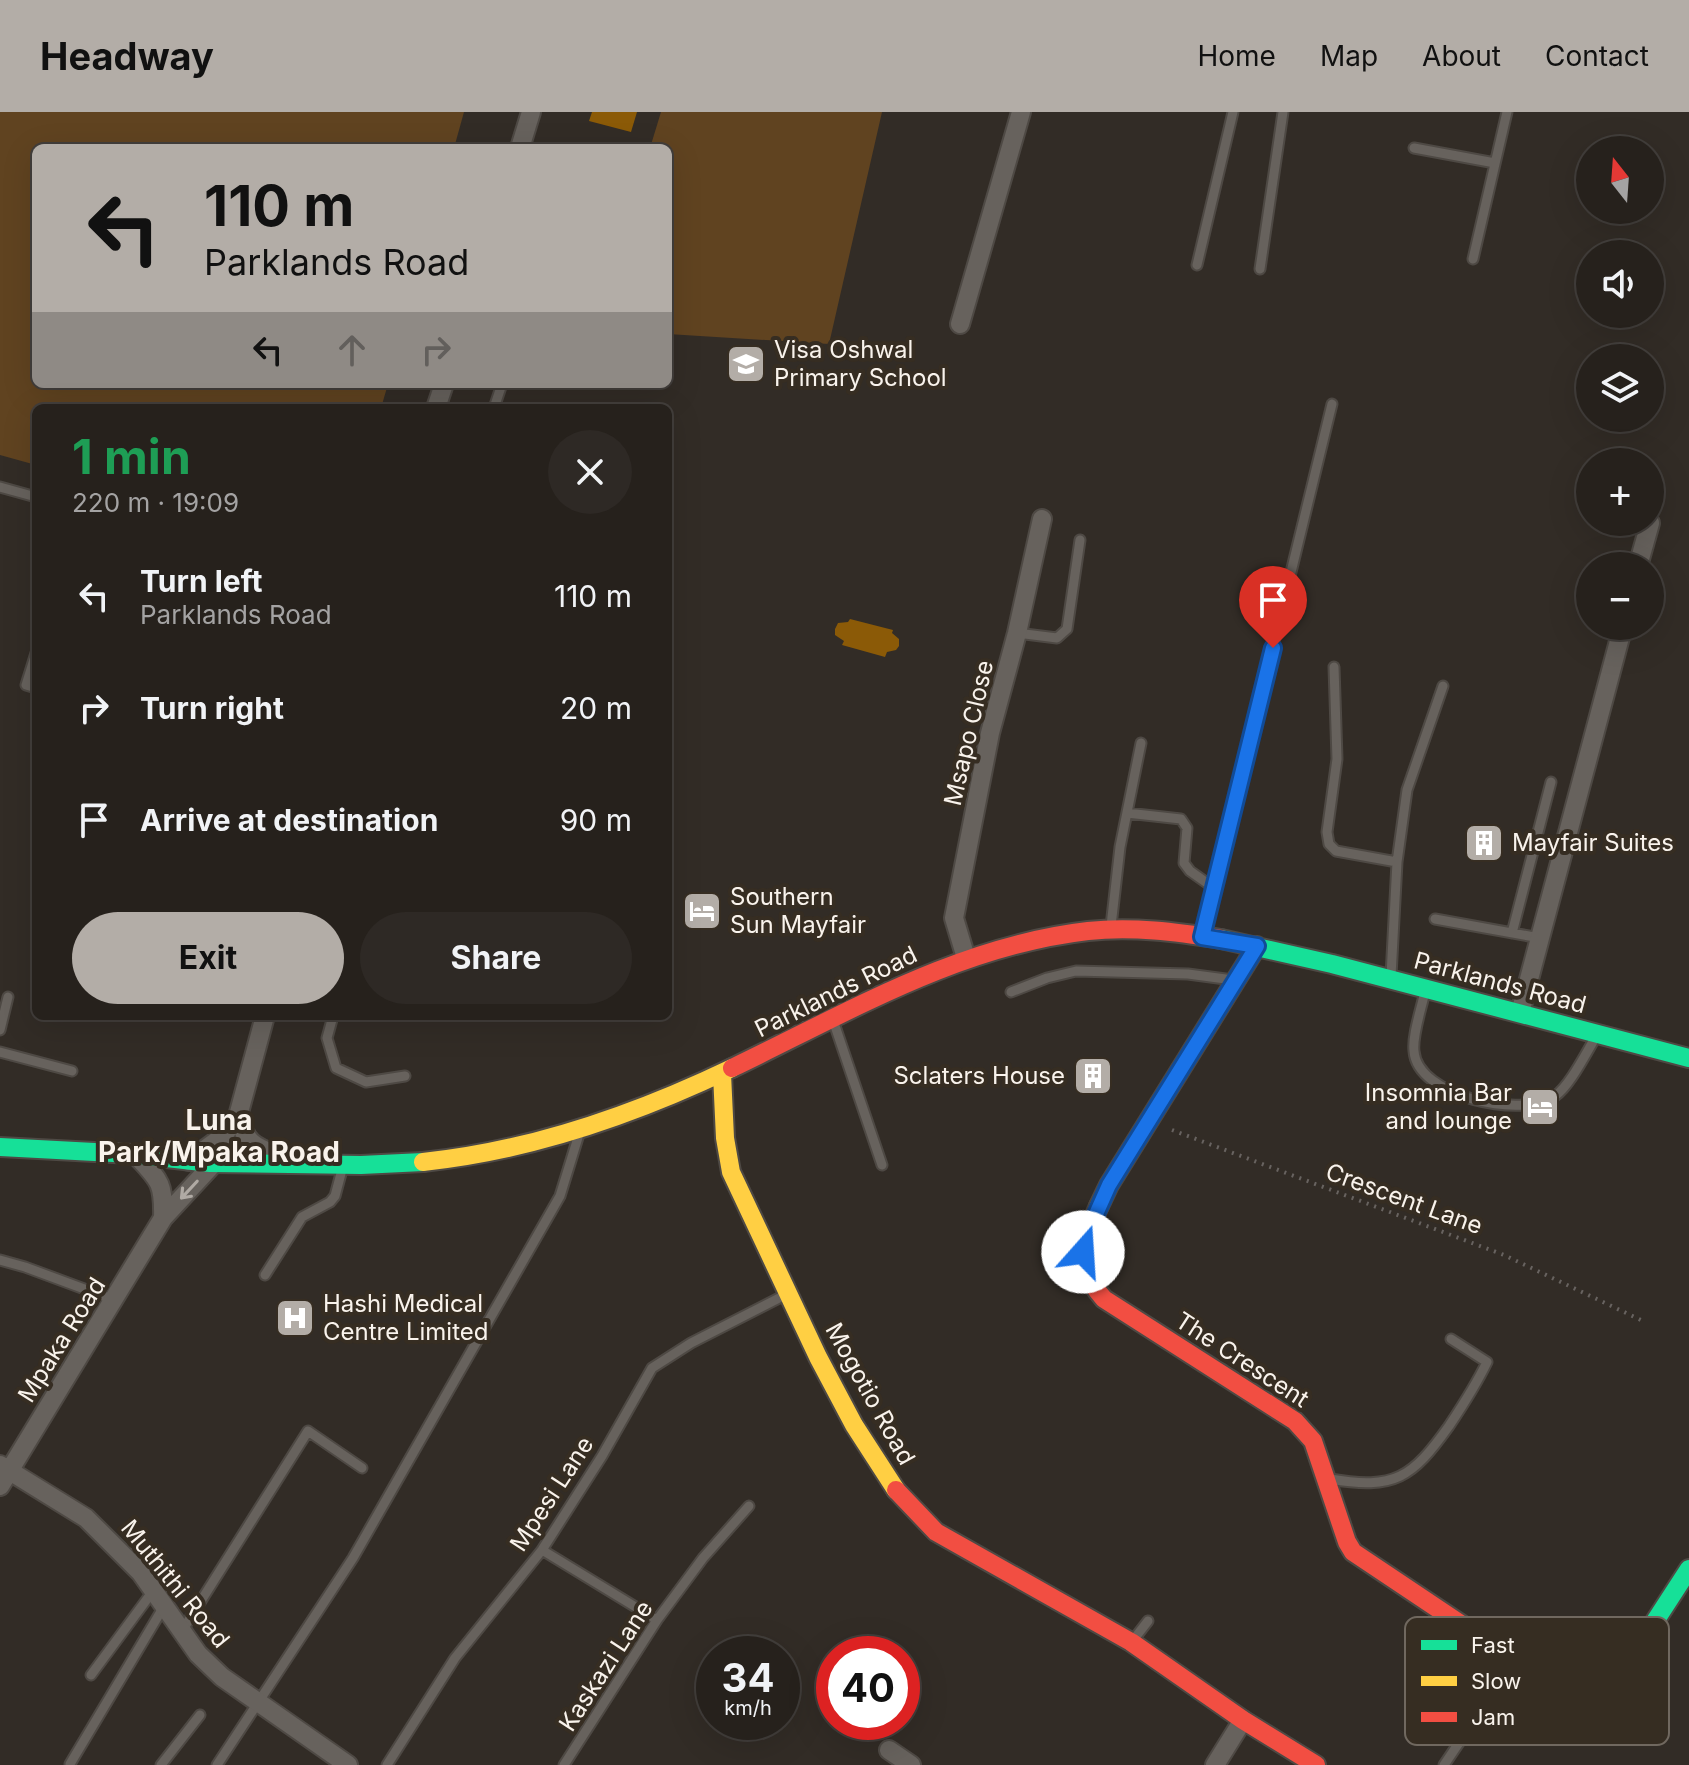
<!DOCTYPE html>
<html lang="en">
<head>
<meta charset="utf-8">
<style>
	body { margin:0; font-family:Inter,sans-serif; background:#2e2925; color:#f1f3f6; height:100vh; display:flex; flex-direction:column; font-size:30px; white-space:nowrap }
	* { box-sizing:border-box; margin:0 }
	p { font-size:26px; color:#a4a3a3 }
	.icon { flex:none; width:44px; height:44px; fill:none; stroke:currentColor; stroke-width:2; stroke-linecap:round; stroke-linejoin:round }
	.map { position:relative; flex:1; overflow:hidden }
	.panel { position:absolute; left:32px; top:292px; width:640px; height:616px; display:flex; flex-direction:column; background:#26211c; border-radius:12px; box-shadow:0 8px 32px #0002,0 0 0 2px #423e3b }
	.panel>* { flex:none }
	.top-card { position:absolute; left:32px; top:32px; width:640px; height:244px; border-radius:12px; box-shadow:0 8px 32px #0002,0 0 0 2px #423e3b; background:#b3ada7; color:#111; overflow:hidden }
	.needle { width:52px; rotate:343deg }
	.fabs { position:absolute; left:1576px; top:24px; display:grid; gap:16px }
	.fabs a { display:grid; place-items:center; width:88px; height:88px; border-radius:50%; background:#26211c; box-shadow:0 8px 32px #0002,0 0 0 2px #423e3b; font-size:40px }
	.speed { position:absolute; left:696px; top:1524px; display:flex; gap:16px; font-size:40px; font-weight:700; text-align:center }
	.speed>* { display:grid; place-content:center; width:104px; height:104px; border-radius:50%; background:#26211c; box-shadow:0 8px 32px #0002,0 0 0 2px #423e3b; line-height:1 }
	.speed small { font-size:20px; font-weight:400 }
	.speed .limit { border:12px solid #d22; background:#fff; color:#111 }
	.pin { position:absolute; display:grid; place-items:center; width:68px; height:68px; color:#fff; margin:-82px -34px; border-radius:50% 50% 50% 0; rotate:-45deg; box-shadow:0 0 8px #0007 }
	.pin .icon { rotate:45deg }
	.me { position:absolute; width:88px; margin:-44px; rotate:19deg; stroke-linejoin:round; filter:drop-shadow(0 0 6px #0008) }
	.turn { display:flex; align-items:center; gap:28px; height:168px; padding:0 40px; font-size:36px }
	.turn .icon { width:104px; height:104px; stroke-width:2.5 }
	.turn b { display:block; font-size:56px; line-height:68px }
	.lanes { display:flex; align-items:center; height:76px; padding:0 40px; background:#0003; justify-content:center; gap:40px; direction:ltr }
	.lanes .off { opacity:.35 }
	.round { display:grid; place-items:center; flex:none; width:84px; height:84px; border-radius:42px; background:#2e2925 }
	.head { display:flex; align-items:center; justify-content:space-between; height:136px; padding:0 40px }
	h1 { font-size:48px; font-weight:700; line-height:60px; color:#1e9e55 }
	.action { display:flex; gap:16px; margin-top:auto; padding:16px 40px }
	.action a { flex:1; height:92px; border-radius:48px; background:#b3ada7; color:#111; font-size:32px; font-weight:700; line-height:92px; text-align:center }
	.action a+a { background:#2e2925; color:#f1f3f6 }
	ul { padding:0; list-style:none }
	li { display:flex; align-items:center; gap:24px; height:112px; padding:0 40px }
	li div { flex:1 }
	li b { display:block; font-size:30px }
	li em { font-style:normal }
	header { display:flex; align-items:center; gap:48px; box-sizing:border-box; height:112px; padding:0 40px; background:#b3ada7; color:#111 }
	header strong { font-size:38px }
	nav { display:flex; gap:44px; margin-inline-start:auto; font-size:28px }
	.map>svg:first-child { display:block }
</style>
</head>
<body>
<header>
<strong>Headway</strong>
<nav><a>Home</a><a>Map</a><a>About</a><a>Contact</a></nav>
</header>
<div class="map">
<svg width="1689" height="1653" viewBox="0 0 1689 1653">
	<rect width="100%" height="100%" fill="#322c26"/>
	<!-- green -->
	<path fill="#604320" d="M0,0H464L454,36H36V272H388L381,296H36V353L0,343Z
		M661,0H882L829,232L668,222V36H650Z"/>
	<!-- water -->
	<path fill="#8b5a07" d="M592,0H637L631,20L589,9Z
		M850,507L893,518L892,521L899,527V534L896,538L887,540L885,545L842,533L844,529L835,523V517L838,511L848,510Z"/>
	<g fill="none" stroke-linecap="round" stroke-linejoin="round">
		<defs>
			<path id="lane" d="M1414,36L1495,51
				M1473,147L1507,0
				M1197,153L1233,0
				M1260,157L1283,0
				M494,296L502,272
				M0,375L36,385
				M1017,521L1057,526L1067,517L1080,428
				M36,541L26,573L36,576
				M1334,555L1337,647L1327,720L1329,732L1336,739L1397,750
				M1127,701L1181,707L1187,716L1184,751L1190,759L1214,776
				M1435,807L1540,826
				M1111,814L1120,735L1141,631
				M1203,821L1332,292
				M1512,821L1551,670
				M1391,864L1397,750L1407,678L1443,574
				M1425,879C1422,895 1412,923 1414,939C1417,985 1523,1007 1555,984C1570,974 1587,939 1597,923
				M1011,880L1047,866L1076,859L1188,862L1233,868
				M333,904L327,926L336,956L366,970L405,964
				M833,908L882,1053
				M0,918L8,885
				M0,940L72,959
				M0,1148L25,1155L114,1188
				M265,1163L302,1105L330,1090L335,1084L343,1054
				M1330,1367C1395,1378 1412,1366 1449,1314C1463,1293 1476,1273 1487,1250L1451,1227
				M542,1438L657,1508
				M182,1519L308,1319L362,1356
				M1134,1527L1148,1509
				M91,1563L153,1479
				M70,1652L163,1496
				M161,1653L200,1603
				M217,1653L353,1446L560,1084L580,1019
				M387,1653L455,1546L542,1438L602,1344L652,1256L691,1231L787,1182
				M564,1653L657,1508L703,1446L749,1394
				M1444,1653L1513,1551"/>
			<path id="street" d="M520,36L531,0
				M960,212L1021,0
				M436,296L444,272
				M1638,454L1650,411
				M966,846L954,806L990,621L1017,521L1042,407
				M1520,901L1623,514
				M238,1004C247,1036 258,1035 286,1047
				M135,1042C159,1068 164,1070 163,1106
				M189,1049L222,1025L238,1004L265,904
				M0,1353L86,1406L141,1461L198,1542L222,1565L348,1653
				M0,1374L163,1106L214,1051
				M889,1638L911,1653
				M1215,1653L1243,1608"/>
			<path id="fast" d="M1221,827L1332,852L1689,946
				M0,1035L132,1042L210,1051L361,1053L423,1050
				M1099,1094L1109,1073L1257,834
				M1501,1539L1553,1574H1578L1627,1546L1639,1534L1689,1457"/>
			<path id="slow" d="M722,962L725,1026L731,1060L818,1245L854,1313L896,1378
				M423,1050C530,1039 636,1002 732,956"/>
			<path id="jam" d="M732,956C847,901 958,834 1088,819C1132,814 1177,820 1221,827
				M1099,1094C1082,1131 1075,1155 1104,1187L1295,1309L1313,1329L1347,1430L1353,1440L1501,1539
				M896,1378L936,1420L1131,1530L1243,1608L1316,1653"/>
		</defs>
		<!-- lane casing -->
		<use href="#lane" stroke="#4e4944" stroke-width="13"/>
		<!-- street casing -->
		<use href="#street" stroke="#4e4944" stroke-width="22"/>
		<!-- fast casing -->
		<use href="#fast" stroke="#4e4944" stroke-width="22"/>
		<!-- slow casing -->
		<use href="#slow" stroke="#4e4944" stroke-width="22"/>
		<!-- jam casing -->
		<use href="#jam" stroke="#4e4944" stroke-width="22"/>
		<!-- path -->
		<path stroke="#686360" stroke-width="4" stroke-dasharray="2 6" stroke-linecap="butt" d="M1172,1018L1504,1143L1643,1209"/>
		<!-- lane -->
		<use href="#lane" stroke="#67625d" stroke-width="9"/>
		<!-- street -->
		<use href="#street" stroke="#67625d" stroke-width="18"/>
		<!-- fast -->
		<use href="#fast" stroke="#16e098" stroke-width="18"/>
		<!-- slow -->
		<use href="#slow" stroke="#ffcf43" stroke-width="18"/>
		<!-- jam -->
		<use href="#jam" stroke="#f24e42" stroke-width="18"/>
	</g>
	<!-- one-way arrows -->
	<defs><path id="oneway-shaft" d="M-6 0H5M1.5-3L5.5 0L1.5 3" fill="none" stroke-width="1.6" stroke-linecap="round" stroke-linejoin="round" transform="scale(2)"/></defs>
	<use stroke="#b0aaa4" href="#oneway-shaft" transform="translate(189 1078) rotate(133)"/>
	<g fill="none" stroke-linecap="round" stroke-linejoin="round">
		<defs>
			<path id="route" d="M1083,1140L1092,1111L1109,1073L1257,834L1202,825L1273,536"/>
		</defs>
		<!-- route casing -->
		<use href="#route" stroke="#114b97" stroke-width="20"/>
		<!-- route -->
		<use href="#route" stroke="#1a73e8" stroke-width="14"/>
	</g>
	<!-- icons -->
	<defs>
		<symbol id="school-square" viewBox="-11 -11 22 22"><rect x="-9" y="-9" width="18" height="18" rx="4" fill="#b3ada7" stroke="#362d22"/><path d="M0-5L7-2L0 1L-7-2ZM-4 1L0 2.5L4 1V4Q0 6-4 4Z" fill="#fff"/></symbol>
		<symbol id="building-square" viewBox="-11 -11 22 22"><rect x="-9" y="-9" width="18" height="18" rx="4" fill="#b3ada7" stroke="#362d22"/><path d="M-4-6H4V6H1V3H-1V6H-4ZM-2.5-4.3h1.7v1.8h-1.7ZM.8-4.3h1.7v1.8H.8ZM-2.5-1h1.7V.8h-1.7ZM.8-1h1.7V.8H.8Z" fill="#fff"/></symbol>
		<symbol id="hotel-square" viewBox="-11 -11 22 22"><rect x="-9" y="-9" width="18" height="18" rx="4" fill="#b3ada7" stroke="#362d22"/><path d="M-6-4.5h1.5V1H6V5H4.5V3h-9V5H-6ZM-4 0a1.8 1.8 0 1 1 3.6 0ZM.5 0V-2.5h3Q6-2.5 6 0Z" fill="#fff"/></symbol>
		<symbol id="hospital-square" viewBox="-11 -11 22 22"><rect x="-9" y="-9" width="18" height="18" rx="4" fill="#b3ada7" stroke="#362d22"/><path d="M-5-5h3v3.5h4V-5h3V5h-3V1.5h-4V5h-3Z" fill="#fff"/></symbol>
	</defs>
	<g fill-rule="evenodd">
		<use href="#school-square" x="724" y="230" width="44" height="44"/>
		<use href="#building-square" x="1462" y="709" width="44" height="44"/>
		<use href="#hotel-square" x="680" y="777" width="44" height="44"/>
		<use href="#building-square" x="1071" y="942" width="44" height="44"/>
		<use href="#hotel-square" x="1518" y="973" width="44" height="44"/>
		<use href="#hospital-square" x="273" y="1184" width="44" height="44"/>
	</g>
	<g text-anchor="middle" stroke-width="8" stroke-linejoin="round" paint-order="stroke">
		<!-- poi labels -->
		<g font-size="24" fill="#f9f3ec" stroke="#362d22" text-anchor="start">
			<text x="774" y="246">Visa Oshwal<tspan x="774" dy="28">Primary School</tspan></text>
			<text x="1512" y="739">Mayfair Suites</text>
			<text x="730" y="793">Southern<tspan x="730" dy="28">Sun Mayfair</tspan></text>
			<text x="1065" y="972" text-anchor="end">Sclaters House</text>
			<text x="1512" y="989" text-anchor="end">Insomnia Bar<tspan x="1512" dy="28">and lounge</tspan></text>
			<text x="323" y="1200">Hashi Medical<tspan x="323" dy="28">Centre Limited</tspan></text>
		</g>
		<!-- street labels -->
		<g font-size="24" fill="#f9f3ec" stroke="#362d22">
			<text transform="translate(969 621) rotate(-77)" y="8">Msapo Close</text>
			<text transform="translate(1500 871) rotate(15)" y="8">Parklands Road</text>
			<text transform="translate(836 880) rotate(-26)" y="8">Parklands Road</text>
			<text transform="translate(1404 1087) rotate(20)" y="8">Crescent Lane</text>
			<text transform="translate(62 1228) rotate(-58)" y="8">Mpaka Road</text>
			<text transform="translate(1242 1248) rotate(33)" y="8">The Crescent</text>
			<text transform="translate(870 1282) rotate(61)" y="8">Mogotio Road</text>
			<text transform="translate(552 1382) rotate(-57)" y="8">Mpesi Lane</text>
			<text transform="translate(175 1472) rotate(51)" y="8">Muthithi Road</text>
			<text transform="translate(606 1554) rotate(-57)" y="8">Kaskazi Lane</text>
		</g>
		<!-- quarter labels -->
		<g font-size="28" font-weight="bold" fill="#f9f3ec" stroke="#362d22">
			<text x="219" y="1018">Luna<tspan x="219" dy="32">Park/Mpaka Road</tspan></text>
		</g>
	</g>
	<!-- legend -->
	<rect x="1405" y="1505" width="264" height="128" rx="12" fill="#362d22" stroke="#70685f" stroke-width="2"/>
	<rect x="1421" y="1528" width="36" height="10" fill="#16e098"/>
	<rect x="1421" y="1564" width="36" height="10" fill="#ffcf43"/>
	<rect x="1421" y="1600" width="36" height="10" fill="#f24e42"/>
	<g font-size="22" fill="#f9f3ec">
		<text x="1471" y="1541">Fast</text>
		<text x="1471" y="1577">Slow</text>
		<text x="1471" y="1613">Jam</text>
	</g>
</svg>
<div class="fabs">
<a><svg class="needle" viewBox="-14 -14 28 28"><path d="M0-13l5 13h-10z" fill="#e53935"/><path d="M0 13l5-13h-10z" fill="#a4a3a3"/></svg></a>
<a><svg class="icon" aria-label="sound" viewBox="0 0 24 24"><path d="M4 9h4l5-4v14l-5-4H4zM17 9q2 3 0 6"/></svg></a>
<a><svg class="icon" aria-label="layers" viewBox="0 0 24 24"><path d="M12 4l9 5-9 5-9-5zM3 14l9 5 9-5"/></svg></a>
<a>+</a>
<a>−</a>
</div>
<div class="speed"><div>34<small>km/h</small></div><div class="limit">40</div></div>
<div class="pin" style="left:1273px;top:536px;background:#d93025"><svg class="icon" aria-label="arrive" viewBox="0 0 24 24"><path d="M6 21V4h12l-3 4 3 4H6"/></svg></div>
<svg class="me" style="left:1083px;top:1140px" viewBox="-20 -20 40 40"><circle r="19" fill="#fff"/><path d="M0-13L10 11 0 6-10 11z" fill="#1a73e8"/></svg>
<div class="top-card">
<div class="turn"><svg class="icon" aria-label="left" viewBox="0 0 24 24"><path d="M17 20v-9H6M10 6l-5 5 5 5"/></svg><div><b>110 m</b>Parklands Road</div></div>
<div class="lanes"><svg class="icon" aria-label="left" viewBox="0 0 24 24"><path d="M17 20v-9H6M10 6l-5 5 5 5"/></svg><svg class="icon off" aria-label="ahead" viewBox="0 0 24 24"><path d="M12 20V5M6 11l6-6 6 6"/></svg><svg class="icon off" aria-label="right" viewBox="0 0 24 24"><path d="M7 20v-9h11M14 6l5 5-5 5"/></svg></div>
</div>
<section class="panel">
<div class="head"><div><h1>1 min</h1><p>220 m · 19:09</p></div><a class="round"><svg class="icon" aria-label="close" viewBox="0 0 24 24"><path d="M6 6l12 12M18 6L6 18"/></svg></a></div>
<ul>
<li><svg class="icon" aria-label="left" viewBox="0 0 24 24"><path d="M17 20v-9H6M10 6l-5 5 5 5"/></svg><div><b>Turn left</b><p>Parklands Road</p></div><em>110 m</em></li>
<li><svg class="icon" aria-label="right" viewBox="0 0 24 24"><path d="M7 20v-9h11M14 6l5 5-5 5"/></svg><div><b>Turn right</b></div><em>20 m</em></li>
<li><svg class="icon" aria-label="arrive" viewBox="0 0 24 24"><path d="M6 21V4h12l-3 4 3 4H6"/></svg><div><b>Arrive at destination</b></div><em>90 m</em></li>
</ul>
<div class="action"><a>Exit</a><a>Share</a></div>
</section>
</div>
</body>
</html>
